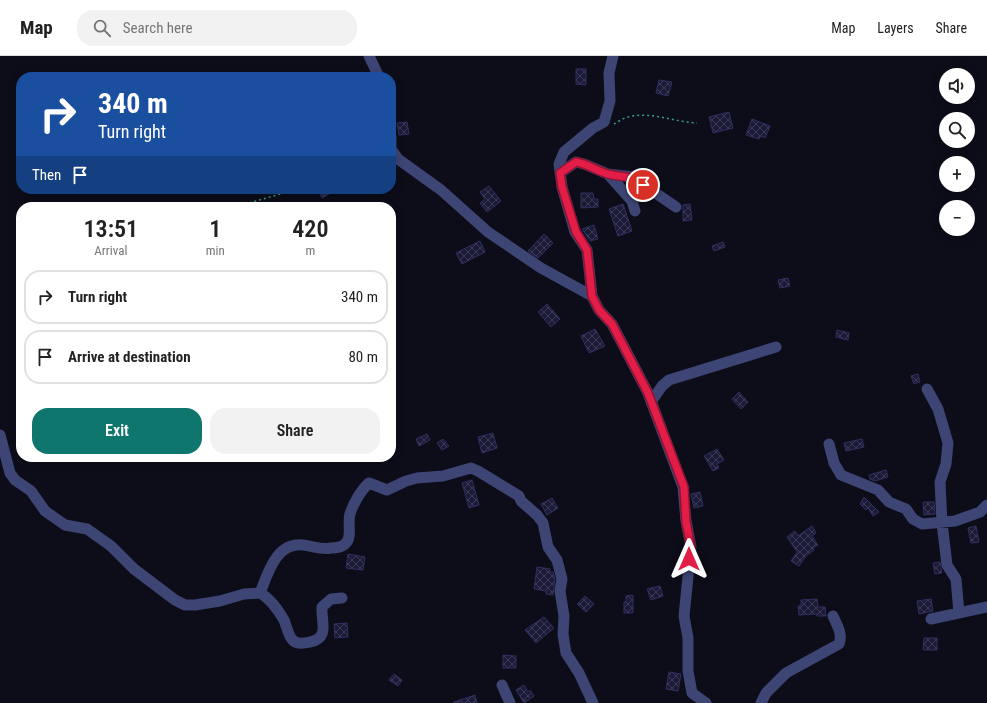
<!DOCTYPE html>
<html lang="en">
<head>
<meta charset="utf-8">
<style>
	body { margin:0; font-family:"Roboto Condensed",sans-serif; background:#f2f2f2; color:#222; height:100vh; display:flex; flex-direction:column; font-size:15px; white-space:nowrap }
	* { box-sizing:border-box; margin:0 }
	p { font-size:13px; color:#767676 }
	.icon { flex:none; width:22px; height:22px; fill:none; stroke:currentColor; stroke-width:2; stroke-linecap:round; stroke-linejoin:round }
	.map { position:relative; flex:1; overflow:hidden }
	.sheet { position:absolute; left:16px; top:146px; width:380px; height:260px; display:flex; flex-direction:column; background:#fff; border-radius:16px; box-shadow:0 2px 10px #0003 }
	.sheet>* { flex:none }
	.top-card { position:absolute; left:16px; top:16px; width:380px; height:122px; border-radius:16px; box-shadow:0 2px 10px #0003; background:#1a4fa0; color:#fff; overflow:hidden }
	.tools { position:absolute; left:939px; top:12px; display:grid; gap:8px }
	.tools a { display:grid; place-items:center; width:36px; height:36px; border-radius:50%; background:#fff; box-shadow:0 2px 10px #0003; font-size:20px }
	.pin { position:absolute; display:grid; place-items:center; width:34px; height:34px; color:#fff; margin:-17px; border:2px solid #fff; border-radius:50%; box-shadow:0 1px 4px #0007 }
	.me { position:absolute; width:44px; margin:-22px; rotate:0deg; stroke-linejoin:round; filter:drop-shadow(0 0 3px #0008) }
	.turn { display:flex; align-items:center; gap:14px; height:84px; padding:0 16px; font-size:18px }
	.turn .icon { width:52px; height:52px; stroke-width:2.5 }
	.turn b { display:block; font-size:28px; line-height:34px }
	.then { display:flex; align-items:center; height:38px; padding:0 16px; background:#0003; gap:8px; font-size:15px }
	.eta { display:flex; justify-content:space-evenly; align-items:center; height:68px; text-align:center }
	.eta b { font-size:24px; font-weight:600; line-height:28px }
	.button { display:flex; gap:8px; margin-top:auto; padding:8px 16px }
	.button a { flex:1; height:46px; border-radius:16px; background:#0f766e; color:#fff; font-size:16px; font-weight:600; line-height:46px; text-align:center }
	.button a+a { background:#f2f2f2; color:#222 }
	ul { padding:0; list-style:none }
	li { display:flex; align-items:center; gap:12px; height:54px; margin:0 8px 6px; padding:0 8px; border:2px solid #e0e0e0; border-radius:16px }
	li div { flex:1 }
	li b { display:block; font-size:15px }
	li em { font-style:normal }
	header { display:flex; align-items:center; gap:24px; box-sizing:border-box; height:56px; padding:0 20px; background:#fff; border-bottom:1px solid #e0e0e0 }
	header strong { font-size:19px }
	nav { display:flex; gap:22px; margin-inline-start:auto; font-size:14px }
	.search { width:280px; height:36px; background:#f2f2f2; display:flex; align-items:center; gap:10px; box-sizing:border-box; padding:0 14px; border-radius:16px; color:#767676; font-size:15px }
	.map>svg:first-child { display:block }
</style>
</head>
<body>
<header>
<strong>Map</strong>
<div class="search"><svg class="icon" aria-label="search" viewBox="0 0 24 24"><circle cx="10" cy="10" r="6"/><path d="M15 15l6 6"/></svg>Search here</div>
<nav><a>Map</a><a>Layers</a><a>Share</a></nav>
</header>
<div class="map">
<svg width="987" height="647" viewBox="0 0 987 647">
	<defs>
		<pattern id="building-cross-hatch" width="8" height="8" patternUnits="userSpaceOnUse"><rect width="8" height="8" fill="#1b1b38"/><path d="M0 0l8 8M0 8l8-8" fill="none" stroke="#3b3b56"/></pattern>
	</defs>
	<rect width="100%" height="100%" fill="#0c0d19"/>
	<!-- building -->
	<path fill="url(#building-cross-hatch)" stroke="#2f2f62" d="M576,13H586V29L576,28Z
		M659,24L672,26L668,40L656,37Z
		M729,56L733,72L713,77L709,61Z
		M752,63L770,70L765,82L761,80L759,83L746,79Z
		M407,66L409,78L399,79L397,67Z
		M489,130L501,145L487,156L480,147L485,143L480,136Z
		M317,133H326L329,138L322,142Z
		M581,137H593L594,143H598V151L581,152Z
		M623,148L632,175L618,180L609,153Z
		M690,148L692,164L683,165V149Z
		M594,169L598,183L590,185L582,173Z
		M544,178L553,187L538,202L528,195Z
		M480,185L485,196L462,208L456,197Z
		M723,186L725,191L714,195L712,190Z
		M788,222L790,230L780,232L778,224Z
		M547,248L560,263L551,271L538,256Z
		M595,273L605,290L589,297L581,280Z
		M837,274L849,277L848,284L836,281Z
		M918,318L920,326L914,328L911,320Z
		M739,336L748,346L741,353L732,343Z
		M493,377L497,392L482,397L478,381Z
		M427,378L430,384L419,390L416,383Z
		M443,383L449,390L442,394L437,387Z
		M862,383L864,391L846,395L844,387Z
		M717,393L724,404L717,408L719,412L713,415L704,400Z
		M886,414L888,421L875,425L870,423L869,419Z
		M472,424L479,449L469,452L462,427Z
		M700,436L703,450L694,452L691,438Z
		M864,441L879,456L873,460L868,452L866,454L860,448Z
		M552,442L558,452L547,459L541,448Z
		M923,446H934L935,458L924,459Z
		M812,470L816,477L812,480L818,489L813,492L814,494L806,500L799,510L791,505L797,496L787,481L795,475L798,480Z
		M976,470L979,486L971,487L968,472Z
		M348,498L365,501L363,514L346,512Z
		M940,506L942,517L935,518L933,507Z
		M537,511L550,513L549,516H553L555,523L553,539L546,538V535L534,533Z
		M660,530L663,540L651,544L647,533Z
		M633,539V557H624V546H626V540Z
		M585,540L594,548L586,556L577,548Z
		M817,543L818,551H825L826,560H817V558L799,559L798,550H801V544Z
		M931,543L933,555L919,558L917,545Z
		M544,561L554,572L536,587L525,574Z
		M347,567L348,581L335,582L334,568Z
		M924,582H937V594H923Z
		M503,599L516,600V612H503Z
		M669,616L681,618L678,635L666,633Z
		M394,618L402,624L398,630L389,624Z
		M524,629L528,636L530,634L534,640L524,647L516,634Z
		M475,639L477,647H454V646Z"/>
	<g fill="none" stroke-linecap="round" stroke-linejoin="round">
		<!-- path -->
		<path stroke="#399f85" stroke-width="1.5" stroke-dasharray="2 3" stroke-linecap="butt" d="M614,68C618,66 623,62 628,61C650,55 674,66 697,67
			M235,151L298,133"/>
		<!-- minor -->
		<path stroke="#3c4573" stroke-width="11" d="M369,0L379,21
			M613,0L609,17L610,45L604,66L593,72L564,96L559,108L562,131L575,176L587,194L592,240L599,254L612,268L648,337L683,431L686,465L691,491L684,560L688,582V615L692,637L706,647
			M391,81V93L398,103L441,134L488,176L541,212L592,240
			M560,117L576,106L584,108L608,118L632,121L676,151
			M608,118L632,145L635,155
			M927,333L938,353L948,387L946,408L940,426L942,467L947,509L956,523L959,557
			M651,346L662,330L669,324L776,291
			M0,379L10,417L15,424L31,435L45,455L65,469L87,473L111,490L134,513L175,544L185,549H195L220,545L244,538L260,537C268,517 276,486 303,489C313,490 321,494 331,492C336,492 342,491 345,488C353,482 347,467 350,458C353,448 361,434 369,427L387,434L406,425L417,422L443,420L471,412L478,415L519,440L521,445L537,459L543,467L548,491L557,504L562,523L560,535L564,560L563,578L566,597L579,617L593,647
			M829,388L834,407L841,419L878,434L889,446L906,453L913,463L922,468L955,465L980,456L987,449
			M260,537C271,543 278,554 284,564C287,571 289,583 295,586C299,588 306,587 310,586C330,582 321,566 322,551L331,543L342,542
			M931,563L987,551
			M502,629L510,647
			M761,647L766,637L786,617L839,588C843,578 837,569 833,560"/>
	</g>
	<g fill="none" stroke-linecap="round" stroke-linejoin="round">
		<defs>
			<path id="route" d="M643,129C628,118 624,122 608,118C597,115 588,108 576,106L560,117L562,131L576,176L587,194L592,240L599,254L612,268L648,337L684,431L686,466L691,491L689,503"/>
		</defs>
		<!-- route casing -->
		<use href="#route" stroke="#92132f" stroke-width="10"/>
		<!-- route -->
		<use href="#route" stroke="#e11d48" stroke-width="7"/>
	</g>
</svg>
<div class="tools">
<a><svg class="icon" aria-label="sound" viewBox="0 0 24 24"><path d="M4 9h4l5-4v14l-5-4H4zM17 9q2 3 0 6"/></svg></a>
<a><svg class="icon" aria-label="search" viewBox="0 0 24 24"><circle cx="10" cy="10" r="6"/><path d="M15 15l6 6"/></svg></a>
<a>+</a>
<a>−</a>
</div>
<div class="pin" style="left:643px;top:129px;background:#d93025"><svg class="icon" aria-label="arrive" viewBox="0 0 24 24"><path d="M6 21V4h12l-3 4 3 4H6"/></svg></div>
<svg class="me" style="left:689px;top:503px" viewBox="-20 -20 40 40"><path d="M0-17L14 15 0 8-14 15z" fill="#e11d48" stroke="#fff" stroke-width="4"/></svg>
<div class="top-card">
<div class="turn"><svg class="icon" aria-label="right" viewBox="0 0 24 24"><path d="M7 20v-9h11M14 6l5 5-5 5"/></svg><div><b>340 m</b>Turn right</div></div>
<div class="then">Then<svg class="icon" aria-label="arrive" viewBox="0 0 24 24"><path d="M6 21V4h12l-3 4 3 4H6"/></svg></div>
</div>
<section class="sheet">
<div class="eta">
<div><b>13:51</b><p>Arrival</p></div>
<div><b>1</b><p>min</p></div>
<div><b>420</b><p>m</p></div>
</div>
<ul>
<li><svg class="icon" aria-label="right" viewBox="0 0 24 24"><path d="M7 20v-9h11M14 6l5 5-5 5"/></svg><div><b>Turn right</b></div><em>340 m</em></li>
<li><svg class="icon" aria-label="arrive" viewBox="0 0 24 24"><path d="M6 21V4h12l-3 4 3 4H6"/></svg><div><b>Arrive at destination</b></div><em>80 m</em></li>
</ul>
<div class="button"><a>Exit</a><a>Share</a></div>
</section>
</div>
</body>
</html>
